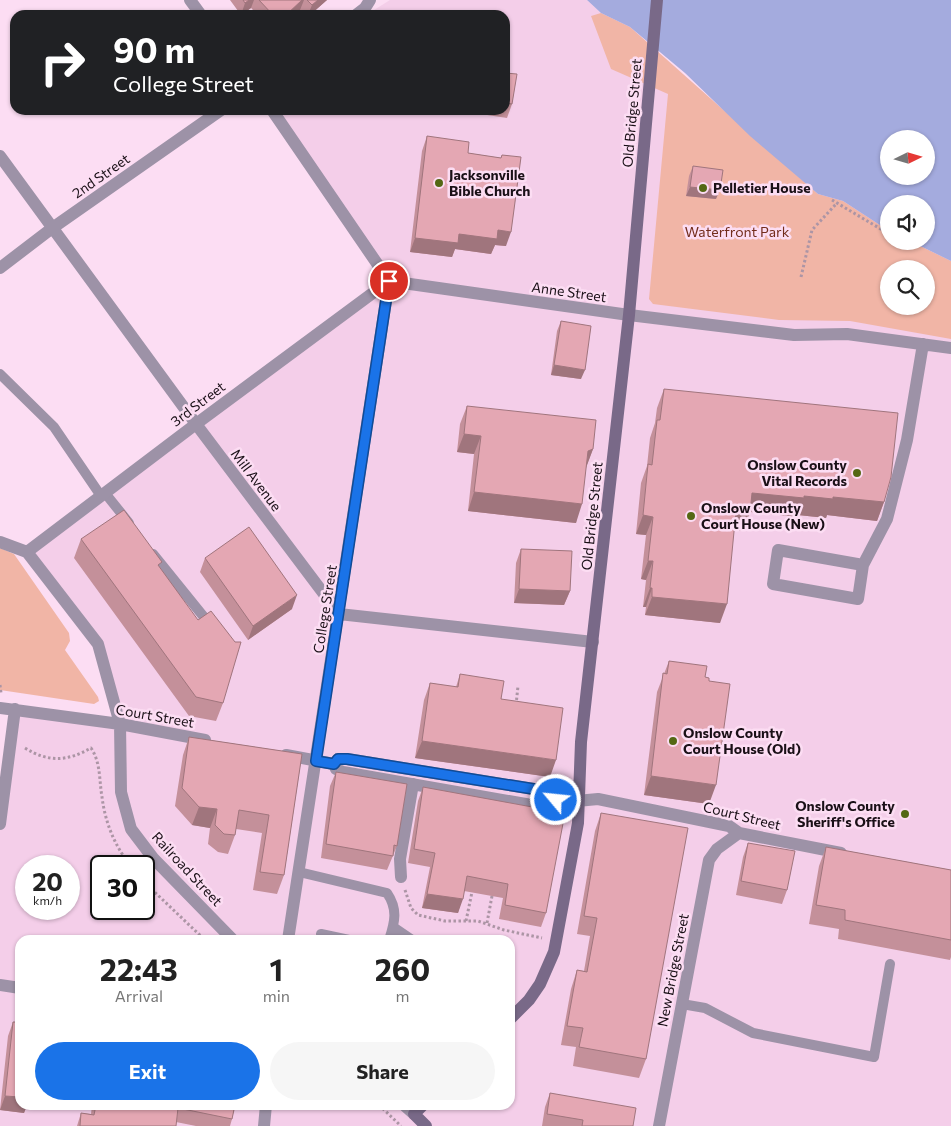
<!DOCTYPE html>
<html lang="en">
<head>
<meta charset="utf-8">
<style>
	body { margin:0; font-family:Commissioner,sans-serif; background:#f6f6f6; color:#222; height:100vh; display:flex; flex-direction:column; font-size:19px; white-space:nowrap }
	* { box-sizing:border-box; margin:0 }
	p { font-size:16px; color:#767676 }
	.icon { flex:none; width:28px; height:28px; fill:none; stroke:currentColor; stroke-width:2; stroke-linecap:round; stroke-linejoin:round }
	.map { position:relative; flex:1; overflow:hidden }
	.sheet { position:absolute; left:15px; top:935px; width:500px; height:175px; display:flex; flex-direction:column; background:#fff; border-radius:15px; box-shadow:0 1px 4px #0004 }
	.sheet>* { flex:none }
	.banner { position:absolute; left:10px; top:10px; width:500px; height:105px; border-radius:15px; box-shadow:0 1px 4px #0004; background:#202124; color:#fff; overflow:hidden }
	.needle { width:32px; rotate:85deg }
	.buttons { position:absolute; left:880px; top:130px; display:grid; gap:10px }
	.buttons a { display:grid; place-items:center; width:55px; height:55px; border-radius:50%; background:#fff; box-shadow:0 1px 4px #0004; font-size:25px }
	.speed { position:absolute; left:15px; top:855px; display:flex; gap:10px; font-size:25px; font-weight:700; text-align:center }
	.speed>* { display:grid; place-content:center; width:65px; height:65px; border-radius:50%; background:#fff; box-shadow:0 1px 4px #0004; line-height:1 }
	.speed small { font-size:12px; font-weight:400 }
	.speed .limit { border:2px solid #111; border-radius:8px; background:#fff; color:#111 }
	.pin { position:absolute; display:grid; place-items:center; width:42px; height:42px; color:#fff; margin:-21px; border:2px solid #fff; border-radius:50%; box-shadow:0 1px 5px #0007 }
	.me { position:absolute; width:55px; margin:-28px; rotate:298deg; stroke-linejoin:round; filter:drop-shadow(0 0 4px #0008) }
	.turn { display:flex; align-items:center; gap:18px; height:105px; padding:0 20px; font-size:22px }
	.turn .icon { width:65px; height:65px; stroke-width:2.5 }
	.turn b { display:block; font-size:35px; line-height:42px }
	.eta { display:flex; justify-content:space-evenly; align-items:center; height:85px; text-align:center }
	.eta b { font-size:30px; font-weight:700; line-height:35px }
	.primary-button { display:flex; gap:10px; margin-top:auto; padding:10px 20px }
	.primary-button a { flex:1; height:58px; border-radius:30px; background:#1a73e8; color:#fff; font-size:20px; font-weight:700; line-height:58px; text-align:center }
	.primary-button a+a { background:#f6f6f6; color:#222 }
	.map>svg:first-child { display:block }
</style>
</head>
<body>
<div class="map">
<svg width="951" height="1126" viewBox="0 0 951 1126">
	<rect width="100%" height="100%" fill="#fcddf3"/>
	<!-- built -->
	<path fill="#f4cee9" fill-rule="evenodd" d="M390,0H587L601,13L630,27L818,194L843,201L889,231V241H910L951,261V1126H0V824L15,709L119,724L98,644L27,552L389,282L272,110H505V15H366ZM889,269H926V306H889ZM26,866H69V909H26ZM101,866H144V909H101ZM20,940H510V1105H20Z"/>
	<!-- green -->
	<path fill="#f1b5a6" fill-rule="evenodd" d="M601,13L630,27L818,194L843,201L889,231V241H910L951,261V339L850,321L779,320L653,304L649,299L668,94L611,69L591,16ZM889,269H926V306H889Z
		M0,548L14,554L69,633L70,641L65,650L98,697L99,701L94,704L0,690Z"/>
	<!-- water -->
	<path fill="#a4abde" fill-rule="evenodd" d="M587,0H951V261L910,241H926V204H889V231L843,201L818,194L750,136L685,73L630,27L601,13ZM889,139H926V176H889Z"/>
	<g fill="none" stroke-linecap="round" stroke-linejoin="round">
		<!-- path -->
		<path stroke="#ac95a5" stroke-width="3" stroke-dasharray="2.5 2.5" stroke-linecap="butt" d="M832,200L889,234
			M801,277L812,230L837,203
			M0,685L1,693
			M516,705L518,686
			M25,748C49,763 68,761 91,748C101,763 99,780 102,797C105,822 115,847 131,866
			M144,882L205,940
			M405,890L411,908L418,915L445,921H478L504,930L542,938
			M466,921L472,892
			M487,923L492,896
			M379,1105L401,1126"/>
		<!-- lane -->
		<path stroke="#9d92a7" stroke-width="10" d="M0,374L54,427L101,496
			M105,493L129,523
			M153,554L212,627
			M299,872L387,893C398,909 395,922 389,940
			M393,927L412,940
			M321,934L349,940
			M682,1004L705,1008L753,1033L874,1057L890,964"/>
		<!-- street -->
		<path stroke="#9d92a7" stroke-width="12" d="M190,0L201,15
			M356,15L365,8L370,0
			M272,110L389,281L629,315L794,335L847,334L951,348
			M0,156L196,424L339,614L593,642
			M0,268L51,229L221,110
			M0,542L27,552L98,644L120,724L121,792L131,829L153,858L233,940
			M27,552L196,424L389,281
			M863,565L858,599L773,584L778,550L863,565L887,519L907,440L923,344
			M0,708L120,724L205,740
			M286,755L334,764L336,769L343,772L543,807L550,806L556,800
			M334,764L338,759H347L546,791L554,794L556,800
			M556,800L577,801L598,799L729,826L739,833L841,853
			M0,824L15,709
			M401,877L400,859L413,784
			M288,940L389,281
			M0,985L20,988
			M404,1105L414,1114
			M264,1126L266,1105
			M659,1126L709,860L717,849L739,833"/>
		<!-- secondary -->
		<path stroke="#796988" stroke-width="12" d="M510,1019L529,1000L540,984L554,952L578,823L581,742L629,315L657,0
			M423,1105L414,1114L426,1126"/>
	</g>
	<!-- wall -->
	<path fill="#c4909a" d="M230,0H327L310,15H305L300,10L295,15H258L251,8L241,15Z
		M505,73L512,104L507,118L454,110H505Z
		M427,136L468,153L501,158L502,155L506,246L495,245L491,254L455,249L452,257L410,252L422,151Z
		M693,166L716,199L686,196L689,176Z
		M561,321L581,379L551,375L557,331Z
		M664,389L884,502L877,521L827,515L826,518L798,515L797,517L750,512L743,531L734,530L720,623L645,615L646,607H643L646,580L641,579L646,535L636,534L641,483L647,466L650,438L655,423L657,408Z
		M467,406L593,449L586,467L576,523L468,511L474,454L457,452L460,424Z
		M81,539L160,567L223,703L216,721L189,716L74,558Z
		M521,549L570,591L564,605L514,603L516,563Z
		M205,558L292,609L248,640L200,572Z
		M669,661L705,677L709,804L644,795L657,692Z
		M460,674L501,699L550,777L415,758L424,700L430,683L456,687Z
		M189,737L302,754L284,875L277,894L253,890L262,833L236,829L235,835L228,854L218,852L208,844L210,828L192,825L175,806L183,755Z
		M336,772L397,846L387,870L321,858L330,786Z
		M423,787L546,913L541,927L499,919L503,898L464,891L458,913L422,908L430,867L408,863L418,801Z
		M601,813L646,1059L639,1078L573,1066L576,1047L561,1045L571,989L577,970L584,971L590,936L577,934L595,831Z
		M748,843L787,890L782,904L736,895L743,857Z
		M826,847L951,870V957L950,960L838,939L839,929L809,924L819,866Z
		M13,1022L20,1105H27L24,1113L0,1110L8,1036Z
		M550,1093L633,1126H542L545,1107Z
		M92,1105H235L232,1119L230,1126H196L176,1122V1126H77L81,1113L91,1114Z"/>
	<!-- shaded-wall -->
	<path fill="#a0757d" d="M249,0H254L251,8L241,15L245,3Z
		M302,0H304L300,10L295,15H286Z
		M318,0H327L310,15H308L312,5Z
		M690,187L720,190L716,199L686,196Z
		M498,230L511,232L506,246L495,245L491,254L455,249L452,257L410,252L415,238Z
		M554,365L585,370L581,379L551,375Z
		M464,434L481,436L474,454L457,452Z
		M593,449L586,468L588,451Z
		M474,492L582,504L576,523L468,511Z
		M752,493L804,496L833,497L884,502L877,521L827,515L826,518L798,515L797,517L745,511Z
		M736,511L750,513L743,531L729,530Z
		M643,515L653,517L646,535L636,534Z
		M648,561H653L646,580L641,579Z
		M650,588H652L646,607H643Z
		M519,589L570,591L564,605L514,603Z
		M297,595L292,609L248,640L253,626Z
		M652,597L727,604L720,623L645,615Z
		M422,741L556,760L550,777L415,758Z
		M651,776L716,785L709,804L644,795Z
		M199,807L217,809L210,828L192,825Z
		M427,894L463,899L458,913L422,908Z
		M5,1096L20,1097V1105H27L24,1113L0,1110Z"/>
	<!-- building -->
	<path fill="#e4a7b3" stroke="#a0757d" d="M243,0H249L245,3Z
		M259,0H302L286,15H273Z
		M307,0H318L312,5Z
		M505,73L517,74L512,104L505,103Z
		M427,136L469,142L468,153L501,158L502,155L521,157L511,232L498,230L497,239L459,234L458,243L415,238Z
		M693,166L723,170L720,190L690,187Z
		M561,321L591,326L585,370L554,365Z
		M664,389L898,413L891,477L884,502L833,497V499L804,496V498L752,493L750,513L736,511L727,604L652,597V588H650L653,561H648L653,517L643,515L648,464L652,465L657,420H660Z
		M467,406L596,420L593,449L588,451L582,504L474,492L481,436L464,434Z
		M124,510L162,562L158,565L198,620L211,611L235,642H241L223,703L196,697L81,539Z
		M249,527L297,595L253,626L205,558Z
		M521,549L572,551L570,591L519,589Z
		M669,661L707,666L705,677L709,678V681L730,684L716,785L651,776L663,673L667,674Z
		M460,674L504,681L501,699L563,708L556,760L422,741L430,683L458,687Z
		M189,737L302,754L284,875L260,872L269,815L239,810L235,835L224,834L215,825L217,809L199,807L182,788Z
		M336,772L407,784L397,846L394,845L393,856L326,844Z
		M423,787L565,813L546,913L505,905L508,884L467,876L463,899L427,894L435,853L414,849Z
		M601,813L688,828L646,1059L579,1047L583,1028L567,1026L577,970L587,972L597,918L584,916Z
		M748,843L795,851L787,890L741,881Z
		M826,847L951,870V940L845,920V910L816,905Z
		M13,1022H20V1097L5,1096Z
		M550,1093L636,1108L633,1126H582L583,1120L547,1114Z
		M96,1105H235L232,1119L178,1108L176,1126H80L81,1113L94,1115Z"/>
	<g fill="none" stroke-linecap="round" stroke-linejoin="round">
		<defs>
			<path id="route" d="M389,281L316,761L334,764L338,759H347L546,791L554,794L556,800"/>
		</defs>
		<!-- route casing -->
		<use href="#route" stroke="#114b97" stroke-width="12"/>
		<!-- route -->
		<use href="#route" stroke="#1a73e8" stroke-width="9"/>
	</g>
	<!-- markers -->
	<g fill="#546814" stroke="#fcddf3" stroke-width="2">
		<circle cx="439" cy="183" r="5"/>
		<circle cx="703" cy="188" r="5"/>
		<circle cx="857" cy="473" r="5"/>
		<circle cx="691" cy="516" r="5"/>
		<circle cx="673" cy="741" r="5"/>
		<circle cx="905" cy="814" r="5"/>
	</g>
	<g text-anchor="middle" stroke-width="5" stroke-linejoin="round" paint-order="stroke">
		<!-- street labels -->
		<g font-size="14" fill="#1a1017" stroke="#fcddf3">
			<text transform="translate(632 113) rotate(-85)" y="5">Old Bridge Street</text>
			<text transform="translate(101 176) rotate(-35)" y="5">2nd Street</text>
			<text transform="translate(569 292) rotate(8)" y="5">Anne Street</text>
			<text transform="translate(198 404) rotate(-37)" y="5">3rd Street</text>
			<text transform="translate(256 480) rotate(53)" y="5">Mill Avenue</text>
			<text transform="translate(592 516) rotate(-84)" y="5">Old Bridge Street</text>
			<text transform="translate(325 609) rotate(-81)" y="5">College Street</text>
			<text transform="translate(155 716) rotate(10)" y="5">Court Street</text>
			<text transform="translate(742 816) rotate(14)" y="5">Court Street</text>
			<text transform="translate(187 869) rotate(47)" y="5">Railroad Street</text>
			<text transform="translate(673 970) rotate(-79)" y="5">New Bridge Street</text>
		</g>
		<!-- poi labels -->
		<g font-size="14" font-weight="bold" fill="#1a1017" stroke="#fcddf3" text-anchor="start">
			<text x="449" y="180">Jacksonville<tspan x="449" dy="16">Bible Church</tspan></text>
			<text x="713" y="193">Pelletier House</text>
			<text x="847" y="470" text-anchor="end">Onslow County<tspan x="847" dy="16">Vital Records</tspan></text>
			<text x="701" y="513">Onslow County<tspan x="701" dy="16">Court House (New)</tspan></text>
			<text x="683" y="738">Onslow County<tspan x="683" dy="16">Court House (Old)</tspan></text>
			<text x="895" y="811" text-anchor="end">Onslow County<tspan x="895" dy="16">Sheriff's Office</tspan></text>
		</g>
		<!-- park labels -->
		<g font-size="14" fill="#732d1c" stroke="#fcddf3">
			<text x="737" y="237">Waterfront Park</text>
		</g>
	</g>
</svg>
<div class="buttons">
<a><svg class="needle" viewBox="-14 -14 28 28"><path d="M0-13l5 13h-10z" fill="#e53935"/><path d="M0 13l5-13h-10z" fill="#767676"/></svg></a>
<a><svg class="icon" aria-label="sound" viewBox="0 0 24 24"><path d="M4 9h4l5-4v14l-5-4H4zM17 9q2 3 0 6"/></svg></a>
<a><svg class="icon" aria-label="search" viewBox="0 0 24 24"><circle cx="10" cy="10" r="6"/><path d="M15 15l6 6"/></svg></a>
</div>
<div class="speed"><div>20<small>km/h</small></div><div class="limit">30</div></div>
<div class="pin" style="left:389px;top:281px;background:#d93025"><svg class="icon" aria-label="arrive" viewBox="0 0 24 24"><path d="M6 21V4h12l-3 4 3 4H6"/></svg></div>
<svg class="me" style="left:556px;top:800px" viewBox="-20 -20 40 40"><circle r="17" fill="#1a73e8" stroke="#fff" stroke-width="3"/><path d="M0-11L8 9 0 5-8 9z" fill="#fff"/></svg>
<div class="banner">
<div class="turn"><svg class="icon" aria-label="right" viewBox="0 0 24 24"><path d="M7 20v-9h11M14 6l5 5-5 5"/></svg><div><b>90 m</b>College Street</div></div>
</div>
<section class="sheet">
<div class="eta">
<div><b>22:43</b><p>Arrival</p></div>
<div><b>1</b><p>min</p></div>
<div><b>260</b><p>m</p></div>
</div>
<div class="primary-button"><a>Exit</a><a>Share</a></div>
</section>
</div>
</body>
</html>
